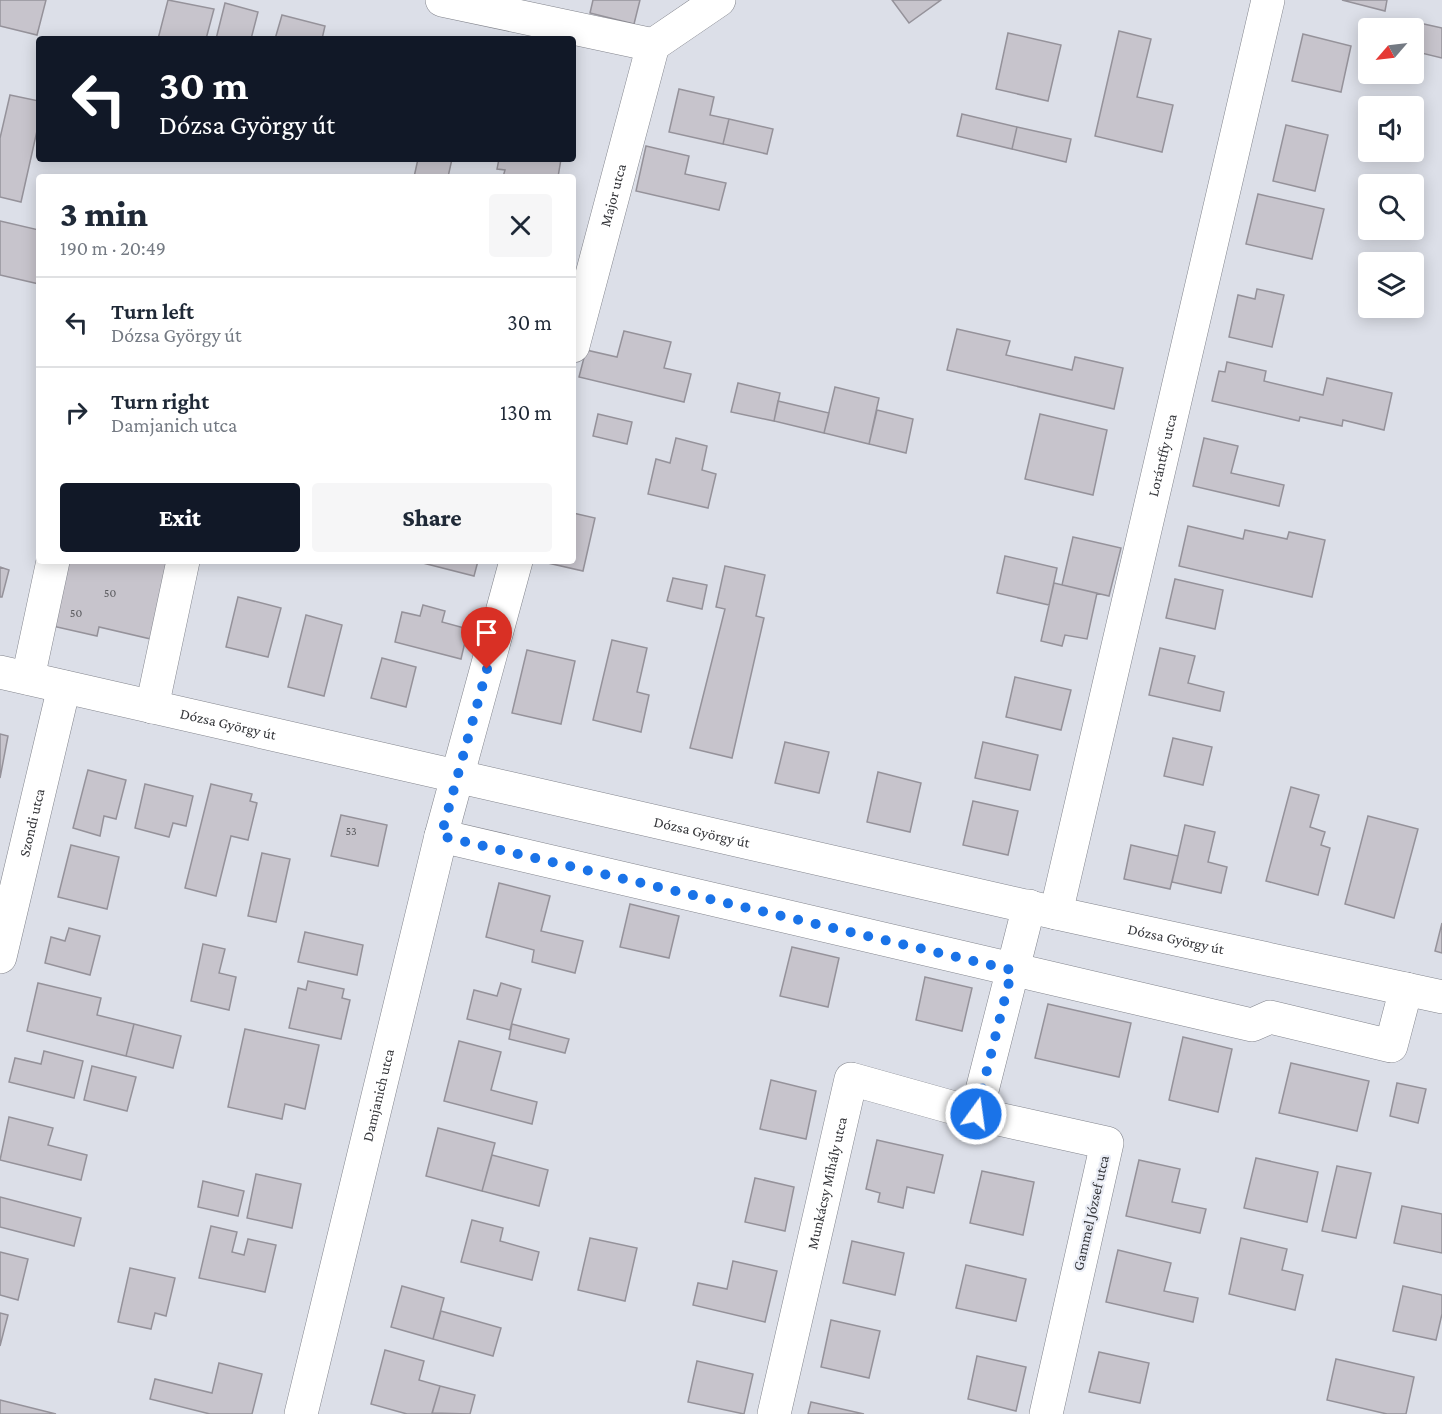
<!DOCTYPE html>
<html lang="en">
<head>
<meta charset="utf-8">
<style>
	body { margin:0; font-family:"Crimson Pro",serif; background:#f6f6f7; color:#1f2937; height:100vh; display:flex; flex-direction:column; font-size:22px; white-space:nowrap }
	* { box-sizing:border-box; margin:0 }
	p { font-size:20px; color:#747a83 }
	.icon { flex:none; width:33px; height:33px; fill:none; stroke:currentColor; stroke-width:2; stroke-linecap:round; stroke-linejoin:round }
	.map { position:relative; flex:1; overflow:hidden }
	.sheet { position:absolute; left:36px; top:174px; width:540px; height:390px; display:flex; flex-direction:column; background:#fff; border-radius:6px; box-shadow:0 3px 15px #0003 }
	.sheet>* { flex:none }
	.guide { position:absolute; left:36px; top:36px; width:540px; height:126px; border-radius:6px; box-shadow:0 3px 15px #0003; background:#111827; color:#fff; overflow:hidden }
	.needle { width:39px; rotate:242deg }
	.tools { position:absolute; left:1358px; top:18px; display:grid; gap:12px }
	.tools a { display:grid; place-items:center; width:66px; height:66px; border-radius:6px; background:#fff; box-shadow:0 3px 15px #0003; font-size:30px }
	.pin { position:absolute; display:grid; place-items:center; width:51px; height:51px; color:#fff; margin:-62px -26px; border-radius:50% 50% 50% 0; rotate:-45deg; box-shadow:0 0 6px #0007 }
	.pin .icon { rotate:45deg }
	.me { position:absolute; width:66px; margin:-33px; rotate:14deg; stroke-linejoin:round; filter:drop-shadow(0 0 4px #0008) }
	.turn { display:flex; align-items:center; gap:21px; height:126px; padding:0 24px; font-size:27px }
	.turn .icon { width:78px; height:78px; stroke-width:2.5 }
	.turn b { display:block; font-size:42px; line-height:51px }
	.round { display:grid; place-items:center; flex:none; width:63px; height:63px; border-radius:6px; background:#f6f6f7 }
	.head { display:flex; align-items:center; justify-content:space-between; height:102px; padding:0 24px }
	h1 { font-size:36px; font-weight:800; line-height:45px }
	.cta { display:flex; gap:12px; margin-top:auto; padding:12px 24px }
	.cta a { flex:1; height:69px; border-radius:6px; background:#111827; color:#fff; font-size:24px; font-weight:800; line-height:69px; text-align:center }
	.cta a+a { background:#f6f6f7; color:#1f2937 }
	ul { padding:0; list-style:none }
	li { display:flex; align-items:center; gap:18px; height:90px; padding:0 24px; border-top:2px solid #e0e1e3 }
	li div { flex:1 }
	li b { display:block; font-size:22px }
	li em { font-style:normal }
	.map>svg:first-child { display:block }
</style>
</head>
<body>
<div class="map">
<svg width="1442" height="1414" viewBox="0 0 1442 1414">
	<rect width="100%" height="100%" fill="#dcdfe8"/>
	<!-- building -->
	<path fill="#c7c4cc" stroke="#95929a" stroke-width="1.5" d="M0,0H46L37,35L0,26Z
		M168,0L214,9L206,39H158Z
		M593,0H640L634,24L590,13Z
		M892,0H941L909,23Z
		M1342,0H1387L1385,11Z
		M225,3L258,12L251,39H216Z
		M282,15L325,26L322,39H275Z
		M1415,22L1442,28V58L1413,51Z
		M1119,31L1151,39L1137,97L1173,105L1162,152L1095,136Z
		M1008,33L1061,45L1048,101L996,89Z
		M1303,34L1351,46L1341,92L1292,81Z
		M679,89L714,97L710,115L729,119L723,144L669,132Z
		M10,95L39,101V122L21,202L0,197V138Z
		M962,114L1017,127L1012,149L957,136Z
		M729,119L773,129L767,154L723,144Z
		M1286,125L1328,135L1315,191L1273,181Z
		M1017,127L1071,139L1066,162L1012,149Z
		M646,146L689,156L685,174L726,183L719,210L636,191Z
		M418,159H452L448,177H414Z
		M499,159H561L558,177H503L505,170L497,169Z
		M1258,194L1324,209L1312,259L1246,244Z
		M0,221L39,230V284L0,275Z
		M1257,289L1284,295L1272,347L1229,337L1238,295L1255,299Z
		M957,329L1010,341L1006,355L1072,370L1075,357L1123,368L1114,409L947,370Z
		M624,331L671,342L664,368L691,374L684,402L579,377L586,350L617,357Z
		M1227,362L1266,371L1264,381L1323,395L1327,378L1392,393L1384,430L1343,420L1342,426L1300,417L1299,421L1212,401L1219,371L1225,372Z
		M738,383L780,393L774,421L731,412Z
		M835,387L879,398L869,444L824,433Z
		M778,401L829,413L824,433L774,421Z
		M877,410L913,419L906,453L869,444Z
		M598,414L632,422L627,444L593,436Z
		M1040,414L1107,430L1093,495L1025,479Z
		M676,438L707,446L702,470L716,474L708,508L648,494L656,459L670,463Z
		M1204,438L1238,446L1231,473L1284,485L1279,506L1193,486Z
		M573,513L595,518L583,571L539,561H573Z
		M1188,526L1243,539L1245,530L1287,539L1289,532L1325,540L1312,597L1179,566Z
		M1073,537L1121,548L1109,596L1062,585Z
		M1005,556L1057,568L1049,605L997,593Z
		M62,561H172L155,640L99,627L97,636L48,625Z
		M415,561H478L474,576Z
		M725,566L765,575L756,616L764,618L732,758L690,748L725,609L716,607Z
		M0,567L9,570L2,597H0Z
		M673,578L707,585L702,609L667,601Z
		M1175,579L1223,590L1215,629L1166,618Z
		M1054,583L1097,593L1087,639L1065,635L1062,646L1041,641Z
		M238,597L281,608L268,657L226,647Z
		M423,605L445,611L442,622L468,629L461,659L395,642L402,612L420,616Z
		M306,615L342,625L324,696L288,687Z
		M612,640L647,648L637,692L649,695L641,732L593,720Z
		M1160,648L1195,656L1188,683L1224,692L1220,711L1149,695Z
		M527,650L575,661L561,724L512,713Z
		M382,658L416,667L406,707L371,698Z
		M1015,677L1071,690L1061,730L1006,717Z
		M0,734L8,736L0,778Z
		M1173,738L1212,747L1203,785L1164,776Z
		M785,742L829,752L819,793L775,783Z
		M983,742L1038,755L1030,790L975,778Z
		M88,770L126,780L116,819L104,816L100,836L73,828Z
		M878,772L921,783L910,832L867,822Z
		M145,784L193,796L186,826L173,823L169,837L135,828Z
		M211,784L252,794L250,801L257,803L248,840L231,836L216,896L185,888Z
		M1291,787L1319,795L1310,827L1325,832L1321,845L1330,848L1318,895L1266,881Z
		M973,801L1018,811L1008,855L963,845Z
		M341,815L387,825L378,866L331,856Z
		M1368,816L1418,829L1394,918L1345,904Z
		M1185,825L1215,832L1208,862L1227,867L1221,893L1172,882Z
		M71,845L119,857L107,909L58,897Z
		M1131,845L1178,856L1170,889L1124,879Z
		M262,853L290,859L276,922L248,916Z
		M499,883L550,896L541,931L583,941L575,973L532,962L534,950L486,937Z
		M630,904L679,916L669,958L620,947Z
		M1442,923V953L1435,951Z
		M69,928L100,936L90,975L45,963L51,937L65,941Z
		M305,932L363,945L357,975L298,962Z
		M203,944L225,949L219,973L236,977L229,1010L191,1001Z
		M792,947L839,958L828,1007L780,996Z
		M925,977L972,988L962,1031L916,1020Z
		M308,981L344,989L342,998L350,1000L341,1039L289,1028L298,988L306,990Z
		M38,983L101,998L97,1015L134,1024L126,1056L27,1031Z
		M501,983L521,989L510,1030L467,1019L474,990L497,996Z
		M1048,1004L1131,1023L1119,1077L1035,1058Z
		M134,1024L181,1036L173,1068L126,1056Z
		M512,1024L569,1039L565,1053L509,1039Z
		M245,1029L319,1045L305,1109L285,1104L282,1119L228,1107Z
		M1183,1037L1232,1049L1218,1112L1169,1100Z
		M459,1041L501,1052L491,1090L537,1102L532,1124L444,1101Z
		M44,1051L83,1061L74,1098L9,1082L15,1058L41,1064Z
		M1291,1063L1369,1081L1357,1131L1279,1113Z
		M92,1066L136,1077L127,1111L84,1100Z
		M771,1080L816,1091L806,1139L760,1129Z
		M1397,1083L1426,1089L1418,1123L1390,1116Z
		M9,1117L53,1128L48,1145L87,1155L81,1180L0,1160Z
		M438,1128L495,1143L482,1191L426,1176Z
		M877,1140L943,1155L934,1193L907,1187L903,1208L878,1202L880,1193L866,1189Z
		M492,1155L548,1170L539,1206L482,1191Z
		M1256,1158L1318,1172L1307,1222L1244,1208Z
		M1139,1160L1180,1169L1172,1202L1206,1209L1200,1233L1126,1216Z
		M1337,1166L1371,1173L1356,1238L1322,1231Z
		M982,1171L1034,1182L1023,1235L970,1223Z
		M256,1174L301,1184L292,1228L247,1218Z
		M755,1178L794,1187L785,1231L745,1222Z
		M203,1181L244,1191L238,1216L198,1207Z
		M0,1197L81,1218L74,1246L0,1227Z
		M1402,1206L1442,1214V1253L1394,1243Z
		M472,1220L503,1228L500,1241L539,1252L532,1280L461,1262Z
		M211,1226L237,1232L232,1252L244,1255L248,1239L276,1245L265,1292L199,1278Z
		M590,1238L637,1248L625,1301L578,1290Z
		M1241,1238L1287,1249L1282,1270L1303,1275L1295,1310L1229,1294Z
		M852,1241L904,1253L895,1295L843,1283Z
		M1118,1250L1171,1263L1164,1291L1198,1298L1193,1322L1106,1302Z
		M0,1252L28,1259L18,1300L0,1295Z
		M733,1261L777,1271L765,1322L693,1305L698,1283L727,1289Z
		M966,1265L1026,1279L1016,1321L956,1308Z
		M130,1268L175,1278L166,1316L155,1313L151,1329L118,1322Z
		M402,1286L444,1298L433,1339L391,1327Z
		M1403,1286L1442,1295V1314L1436,1340L1393,1331Z
		M441,1311L501,1328L493,1356L433,1339Z
		M0,1313L8,1315L0,1346Z
		M831,1320L880,1331L869,1378L821,1367Z
		M385,1350L424,1361L419,1380L440,1386L432,1414H407L371,1404Z
		M1099,1352L1149,1363L1140,1403L1089,1392Z
		M977,1356L1026,1367L1016,1411L968,1399Z
		M1336,1359L1414,1377L1406,1414H1387L1327,1400Z
		M697,1361L753,1374L744,1414L688,1402Z
		M219,1363L262,1374L252,1414H210L150,1399L155,1379L212,1393Z
		M440,1386L475,1395L470,1414L432,1413Z
		M0,1400L56,1414H0Z
		M811,1402L864,1414H808Z"/>
	<g fill="none" stroke-linecap="round" stroke-linejoin="round">
		<defs>
			<g id="minor">
				<path d="M442,0L653,45L719,0"/>
				<path id="s1" d="M573,346L653,45"/>
				<path d="M28,678L53,561"/>
				<path d="M152,707L183,561"/>
				<path d="M441,836L1252,1025L1270,1017L1391,1046L1406,989"/>
				<path id="s2" d="M1056,913L1268,0"/>
				<path id="s3" d="M0,957L64,687"/>
				<path d="M976,1114L1029,906"/>
				<path id="s4" d="M301,1414L441,836L516,561"/>
				<path id="s5" d="M774,1414L851,1079L976,1114L1107,1143L1046,1414"/>
			</g>
			<g id="major">
				<path id="s6" d="M0,672L1056,913L1442,997"/>
			</g>
		</defs>
		<!-- minor casing -->
		<use href="#minor" stroke="#82848c" stroke-width="34"/>
		<!-- major casing -->
		<use href="#major" stroke="#82848c" stroke-width="34"/>
		<!-- minor -->
		<use href="#minor" stroke="#fff" stroke-width="33"/>
		<!-- major -->
		<use href="#major" stroke="#fff" stroke-width="33"/>
	</g>
	<g fill="none" stroke-linecap="round" stroke-linejoin="round">
		<!-- route -->
		<path stroke="#1a73e8" stroke-width="10" stroke-dasharray="0 18" d="M487,669L441,836L1012,970L976,1114"/>
	</g>
	<g text-anchor="middle" stroke-width="4.5" stroke-linejoin="round" paint-order="stroke">
		<!-- number labels -->
		<g font-size="12" fill="#5a5a5e">
			<text x="110" y="597">50</text>
			<text x="76" y="617">50</text>
			<text x="351" y="835">53</text>
		</g>
		<!-- street labels -->
		<g font-size="15" fill="#35363a" stroke="#e9ecf5">
			<text dy="5" stroke="none"><textPath href="#s1" startOffset="156">Major utca</textPath></text>
			<text dy="5" stroke="none"><textPath href="#s2" startOffset="470">Lorántffy utca</textPath></text>
			<text dy="5" stroke="none"><textPath href="#s6" startOffset="234">Dózsa György út</textPath></text>
			<text dy="5" stroke="none"><textPath href="#s3" startOffset="138">Szondi utca</textPath></text>
			<text dy="5" stroke="none"><textPath href="#s6" startOffset="720">Dózsa György út</textPath></text>
			<text dy="5" stroke="none"><textPath href="#s6" startOffset="1206">Dózsa György út</textPath></text>
			<text dy="5" stroke="none"><textPath href="#s4" startOffset="328">Damjanich utca</textPath></text>
			<text dy="5" stroke="none"><textPath href="#s5" startOffset="237">Munkácsy Mihály utca</textPath></text>
			<text transform="translate(1091 1213) rotate(-77)" y="5">Gammel József utca</text>
		</g>
	</g>
</svg>
<div class="tools">
<a><svg class="needle" viewBox="-14 -14 28 28"><path d="M0-13l5 13h-10z" fill="#e53935"/><path d="M0 13l5-13h-10z" fill="#747a83"/></svg></a>
<a><svg class="icon" aria-label="sound" viewBox="0 0 24 24"><path d="M4 9h4l5-4v14l-5-4H4zM17 9q2 3 0 6"/></svg></a>
<a><svg class="icon" aria-label="search" viewBox="0 0 24 24"><circle cx="10" cy="10" r="6"/><path d="M15 15l6 6"/></svg></a>
<a><svg class="icon" aria-label="layers" viewBox="0 0 24 24"><path d="M12 4l9 5-9 5-9-5zM3 14l9 5 9-5"/></svg></a>
</div>
<div class="pin" style="left:487px;top:669px;background:#d93025"><svg class="icon" aria-label="arrive" viewBox="0 0 24 24"><path d="M6 21V4h12l-3 4 3 4H6"/></svg></div>
<svg class="me" style="left:976px;top:1114px" viewBox="-20 -20 40 40"><circle r="17" fill="#1a73e8" stroke="#fff" stroke-width="3"/><path d="M0-11L8 9 0 5-8 9z" fill="#fff"/></svg>
<div class="guide">
<div class="turn"><svg class="icon" aria-label="left" viewBox="0 0 24 24"><path d="M17 20v-9H6M10 6l-5 5 5 5"/></svg><div><b>30 m</b>Dózsa György út</div></div>
</div>
<section class="sheet">
<div class="head"><div><h1>3 min</h1><p>190 m · 20:49</p></div><a class="round"><svg class="icon" aria-label="close" viewBox="0 0 24 24"><path d="M6 6l12 12M18 6L6 18"/></svg></a></div>
<ul>
<li><svg class="icon" aria-label="left" viewBox="0 0 24 24"><path d="M17 20v-9H6M10 6l-5 5 5 5"/></svg><div><b>Turn left</b><p>Dózsa György út</p></div><em>30 m</em></li>
<li><svg class="icon" aria-label="right" viewBox="0 0 24 24"><path d="M7 20v-9h11M14 6l5 5-5 5"/></svg><div><b>Turn right</b><p>Damjanich utca</p></div><em>130 m</em></li>
</ul>
<div class="cta"><a>Exit</a><a>Share</a></div>
</section>
</div>
</body>
</html>
